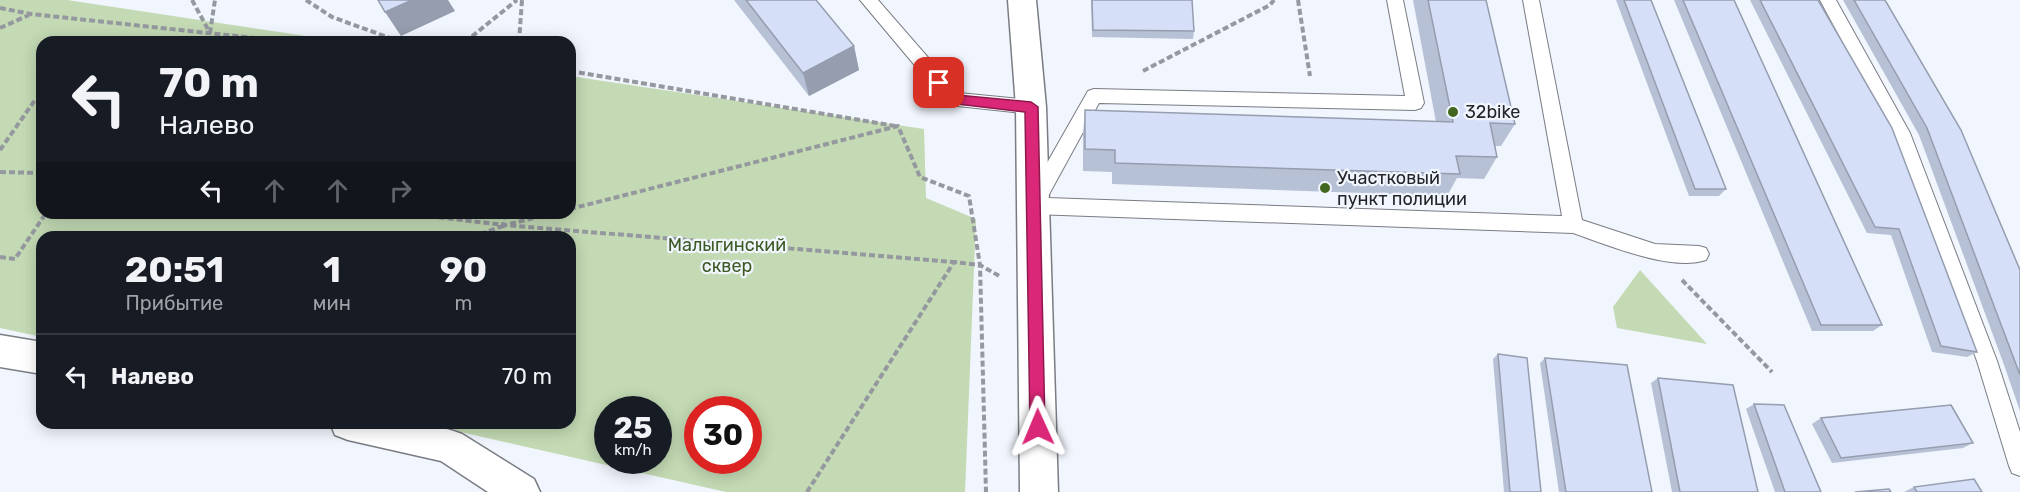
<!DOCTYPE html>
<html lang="ru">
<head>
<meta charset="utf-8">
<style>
	body { margin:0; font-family:Rubik,sans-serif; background:#20242c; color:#f1f3f6; height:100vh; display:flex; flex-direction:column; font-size:22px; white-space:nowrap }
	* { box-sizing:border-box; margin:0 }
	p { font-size:20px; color:#9ea1a6 }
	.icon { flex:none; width:33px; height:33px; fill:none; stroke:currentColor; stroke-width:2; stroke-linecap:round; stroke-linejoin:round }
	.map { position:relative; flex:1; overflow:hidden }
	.sheet { position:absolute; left:36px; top:231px; width:540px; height:198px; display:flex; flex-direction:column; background:#171b24; border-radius:18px; box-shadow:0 3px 15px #0003 }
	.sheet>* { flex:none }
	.banner { position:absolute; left:36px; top:36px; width:540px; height:183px; border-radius:18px; box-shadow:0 3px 15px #0003; background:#171b24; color:#f1f3f6; overflow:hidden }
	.speed { position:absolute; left:594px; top:396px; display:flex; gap:12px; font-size:30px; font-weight:700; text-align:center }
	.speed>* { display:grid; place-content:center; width:78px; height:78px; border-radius:50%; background:#171b24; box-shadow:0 3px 15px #0003; line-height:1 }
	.speed small { font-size:15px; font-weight:400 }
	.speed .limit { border:9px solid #d22; background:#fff; color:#111 }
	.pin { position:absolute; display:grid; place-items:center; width:51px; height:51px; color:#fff; margin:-26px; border-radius:12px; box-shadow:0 3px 9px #0006 }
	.me { position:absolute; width:66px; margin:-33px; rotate:359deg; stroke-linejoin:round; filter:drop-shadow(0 0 4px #0008) }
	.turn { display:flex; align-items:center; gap:21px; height:126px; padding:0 24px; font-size:27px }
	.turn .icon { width:78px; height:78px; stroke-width:2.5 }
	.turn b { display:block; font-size:42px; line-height:51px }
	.lanes { display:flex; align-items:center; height:57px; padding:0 24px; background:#0003; justify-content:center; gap:30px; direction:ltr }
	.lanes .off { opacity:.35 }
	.eta { display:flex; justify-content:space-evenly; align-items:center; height:102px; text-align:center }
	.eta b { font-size:36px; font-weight:700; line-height:42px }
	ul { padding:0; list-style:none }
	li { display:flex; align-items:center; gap:18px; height:84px; padding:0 24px; border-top:2px solid #363941 }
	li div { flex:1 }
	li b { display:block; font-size:22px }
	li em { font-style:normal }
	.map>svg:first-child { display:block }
</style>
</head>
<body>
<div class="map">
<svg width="2020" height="492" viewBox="0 0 2020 492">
	<rect width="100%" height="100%" fill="#f1f5fd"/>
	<!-- green -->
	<path fill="#c3dab4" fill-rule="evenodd" d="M0,0H67L346,42H42V213H570V76L924,129L926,198L976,219L965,492H726L421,423H570V237H42V337L0,328ZM608,410H658V460H608ZM698,410H748V460H698Z
		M1640,270L1707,344L1617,328L1613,307Z"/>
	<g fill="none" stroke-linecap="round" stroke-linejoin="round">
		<defs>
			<path id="service" d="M860,0H878L959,93L1031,100L1037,102L1040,107L1037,112L1031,114L948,105Z
				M1387,0H1403L1424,103L1421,108L1415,110L1099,103L1047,198L1562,216L1523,0H1539L1582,220L1655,244L1699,246L1706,248L1709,254L1706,260C1671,272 1608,245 1573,233L1033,214L1026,212L1023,206L1026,200L1088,91L1094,89L1405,96Z
				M1820,0H1836L1910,133L1997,361L2020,432V476L2012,473L2009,466L1977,361L1892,134Z"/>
			<path id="minor" d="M1008,0H1036L1046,107L1058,492H1020L1016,107Z
				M0,335L42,342V374L0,367Z
				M330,423C374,423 420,417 462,434L534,479L540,492H488L441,461L348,440L335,435Z"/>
		</defs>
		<!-- service casing -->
		<use href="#service" stroke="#797c83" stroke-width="2"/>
		<!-- minor casing -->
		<use href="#minor" stroke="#797c83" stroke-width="3"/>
		<!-- path -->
		<path stroke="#95989e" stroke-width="4" stroke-dasharray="6 3" stroke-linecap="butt" d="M192,0L210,33
			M306,0L332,17L401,42
			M1298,0L1310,76
			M0,8L31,14L292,42
			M0,28L29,15
			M212,42L210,33L215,0
			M465,42L517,0
			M519,42L522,0
			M570,71L895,126
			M1143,71L1270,5L1274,0
			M0,150L35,100H42
			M0,172L42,173
			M570,209L898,126L920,177L969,196L980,265L986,492
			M403,213L504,225L954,262
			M510,224L553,213
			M472,237L503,226
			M501,237L505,213
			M0,257L15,259L46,213
			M1682,280L1772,372
			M807,492L954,262L980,265L1001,277"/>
		<!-- service -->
		<use href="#service" fill="#fff" fill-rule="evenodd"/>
		<!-- minor -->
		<use href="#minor" fill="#fff" fill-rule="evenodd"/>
	</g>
	<!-- wall -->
	<path fill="#b7c1d5" d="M734,0H816L854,46L859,70L809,96Z
		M1091,0H1192L1194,31L1193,39L1092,37Z
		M1413,0H1486L1515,124L1501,146H1495L1497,157L1484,179L1457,178L1447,196L1112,184V172L1083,171V133L1085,110L1436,122Z
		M1616,0H1651L1726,189L1719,196H1689Z
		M1674,0H1734L1882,325L1873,331H1812Z
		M1750,0H1818L1977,352L1967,357L1932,352L1891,235L1867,233Z
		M1843,0H1885L2020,270V411L2003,362L1919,135Z
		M1498,354L1541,492H1504L1493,359Z
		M1545,358L1652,492H1559L1540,363Z
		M1658,378L1758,492H1672L1651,383Z
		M1754,404L1821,492H1775L1746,409Z
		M1821,418L1973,443L1963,448L1832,463L1812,424Z
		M1914,487L1982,492H1904Z"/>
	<!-- shaded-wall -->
	<path fill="#959dae" d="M412,0H448L455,11L401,36L385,12Z
		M854,46L859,70L809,96L803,73Z"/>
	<!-- building -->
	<path fill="#d5e0f8" stroke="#959dae" stroke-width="1.5" d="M378,0H412L385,12Z
		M746,0H816L854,46L803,73Z
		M1092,0H1192L1194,31L1093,30Z
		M1428,0H1486L1515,124L1490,123L1497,157L1456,156L1460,174L1115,163V150L1085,149V110L1453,122Z
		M1624,0H1651L1726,189H1695Z
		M1683,0H1734L1882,325H1821Z
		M1760,0H1818L1892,128L1977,352L1941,346L1899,229L1875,227Z
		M1854,0H1885L1961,130L2020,270V375L1927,128Z
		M1498,354L1527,358L1541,492H1510Z
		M1545,358L1627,365L1652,492H1566Z
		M1658,378L1733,385L1758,492H1680Z
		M1754,404L1784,405L1821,492H1785Z
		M1951,405L1973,443L1841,458L1821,418Z
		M1974,479L1982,492H1917L1914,487Z
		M1889,489L1891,492H1855Z"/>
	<!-- route -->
	<path fill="#db2777" stroke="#8e194d" stroke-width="1.5" d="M939,78L944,80L957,95L1031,102L1038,107L1045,427L1043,432L1038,434L1032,432L1030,427L1025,112L949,103L933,83Z"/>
	<!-- markers -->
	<g fill="#416721" stroke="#f1f5fd" stroke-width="2">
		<circle cx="1453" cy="112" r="6"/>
		<circle cx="1325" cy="188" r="6"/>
	</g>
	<g text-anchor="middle" stroke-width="4.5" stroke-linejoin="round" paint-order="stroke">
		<!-- poi labels -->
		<g font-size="18" fill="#232528" stroke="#f1f5fd" text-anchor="start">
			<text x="1465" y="118">32bike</text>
			<text x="1337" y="184">Участковый<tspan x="1337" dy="21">пункт полиции</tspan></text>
		</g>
		<!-- park labels -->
		<g font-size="18" fill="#3c5a24" stroke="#f1f5fd">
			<text x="727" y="251">Малыгинский<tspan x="727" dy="21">сквер</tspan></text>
		</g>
	</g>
</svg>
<div class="speed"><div>25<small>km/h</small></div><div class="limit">30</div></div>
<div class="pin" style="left:939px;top:83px;background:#d93025"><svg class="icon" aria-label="arrive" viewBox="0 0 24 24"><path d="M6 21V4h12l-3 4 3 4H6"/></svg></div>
<svg class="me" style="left:1038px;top:427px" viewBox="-20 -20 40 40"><path d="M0-17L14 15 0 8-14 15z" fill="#db2777" stroke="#fff" stroke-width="4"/></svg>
<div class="banner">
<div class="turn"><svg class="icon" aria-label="left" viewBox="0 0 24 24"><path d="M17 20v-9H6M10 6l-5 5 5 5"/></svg><div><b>70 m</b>Налево</div></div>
<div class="lanes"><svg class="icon" aria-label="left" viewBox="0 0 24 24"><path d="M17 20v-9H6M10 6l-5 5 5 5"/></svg><svg class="icon off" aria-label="ahead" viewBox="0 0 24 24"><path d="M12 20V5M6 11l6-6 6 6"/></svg><svg class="icon off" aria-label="ahead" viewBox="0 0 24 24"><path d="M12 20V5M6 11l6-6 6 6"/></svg><svg class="icon off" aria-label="right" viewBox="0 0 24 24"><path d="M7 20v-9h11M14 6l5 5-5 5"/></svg></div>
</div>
<section class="sheet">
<div class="eta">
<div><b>20:51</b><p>Прибытие</p></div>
<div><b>1</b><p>мин</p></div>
<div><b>90</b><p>m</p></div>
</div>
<ul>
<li><svg class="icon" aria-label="left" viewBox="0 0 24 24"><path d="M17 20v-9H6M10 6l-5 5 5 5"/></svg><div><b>Налево</b></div><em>70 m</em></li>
</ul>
</section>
</div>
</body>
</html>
